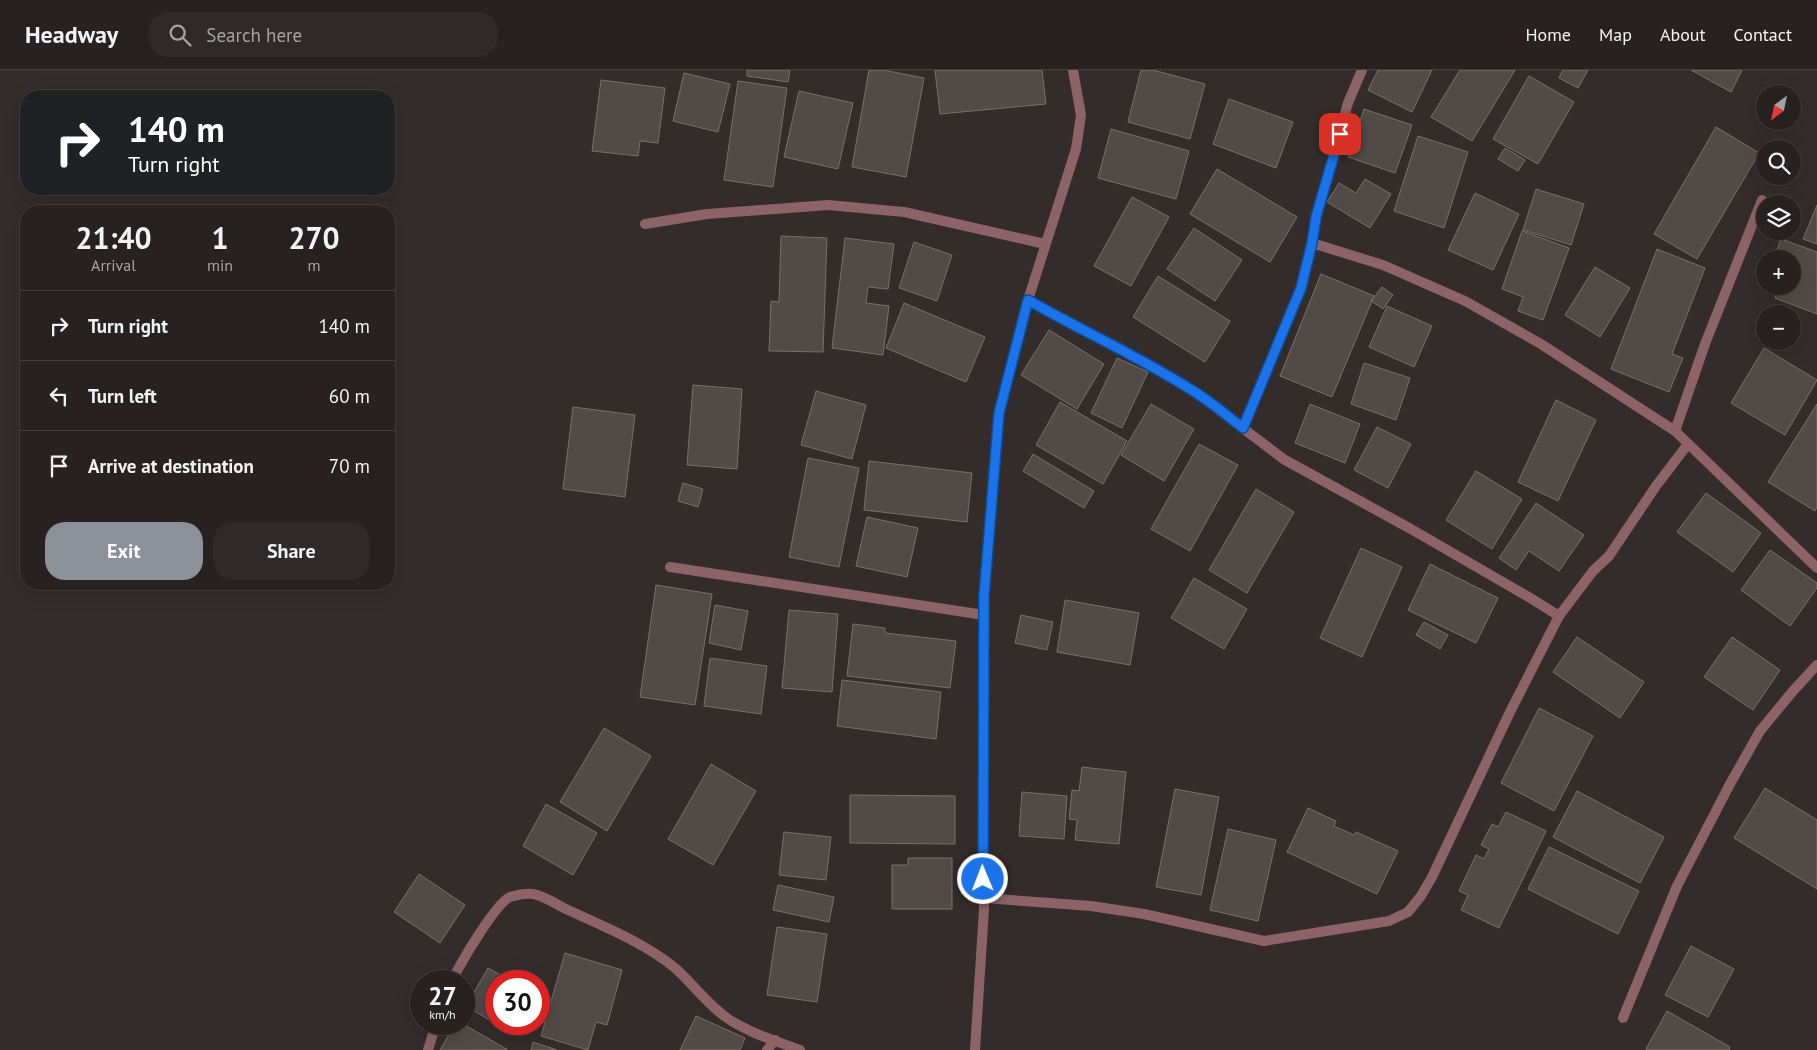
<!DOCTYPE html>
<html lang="en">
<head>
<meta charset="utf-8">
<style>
	body { margin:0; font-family:"PT Sans",sans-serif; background:#2f2929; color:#f1f3f6; height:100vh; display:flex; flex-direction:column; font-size:19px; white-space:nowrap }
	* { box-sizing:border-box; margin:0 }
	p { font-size:16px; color:#a4a3a5 }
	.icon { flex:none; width:28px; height:28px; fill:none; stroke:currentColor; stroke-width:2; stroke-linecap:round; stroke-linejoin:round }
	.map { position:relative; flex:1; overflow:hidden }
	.drawer { position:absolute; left:20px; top:135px; width:375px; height:385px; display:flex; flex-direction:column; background:#272120; border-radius:20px; box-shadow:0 5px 20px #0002,0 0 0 1px #433e3e }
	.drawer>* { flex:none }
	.top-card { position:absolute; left:20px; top:20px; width:375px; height:105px; border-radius:20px; box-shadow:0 5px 20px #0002,0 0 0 1px #433e3e; background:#202124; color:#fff; overflow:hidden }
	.needle { width:32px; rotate:213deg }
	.buttons { position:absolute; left:1756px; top:15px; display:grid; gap:10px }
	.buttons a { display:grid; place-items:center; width:45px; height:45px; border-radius:50%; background:#272120; box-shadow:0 5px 20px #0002,0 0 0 1px #433e3e; font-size:25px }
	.speed { position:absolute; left:410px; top:900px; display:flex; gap:10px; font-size:25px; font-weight:700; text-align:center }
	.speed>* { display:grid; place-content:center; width:65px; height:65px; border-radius:50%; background:#272120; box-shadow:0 5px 20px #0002,0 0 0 1px #433e3e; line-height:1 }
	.speed small { font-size:12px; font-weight:400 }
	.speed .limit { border:8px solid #d22; background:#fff; color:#111 }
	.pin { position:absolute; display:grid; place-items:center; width:42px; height:42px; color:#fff; margin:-21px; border-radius:10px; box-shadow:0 2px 8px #0006 }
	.me { position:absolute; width:55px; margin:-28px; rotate:359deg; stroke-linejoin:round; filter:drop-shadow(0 0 4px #0008) }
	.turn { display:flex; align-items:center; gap:18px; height:105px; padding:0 25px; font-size:22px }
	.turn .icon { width:65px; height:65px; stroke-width:2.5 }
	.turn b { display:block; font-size:35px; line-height:42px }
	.eta { display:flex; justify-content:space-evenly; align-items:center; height:85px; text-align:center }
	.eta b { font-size:30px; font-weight:700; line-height:35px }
	.primary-button { display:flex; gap:10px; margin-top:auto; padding:10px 25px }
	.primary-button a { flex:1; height:58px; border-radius:20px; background:#8c9099; color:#fff; font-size:20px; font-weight:700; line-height:58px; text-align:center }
	.primary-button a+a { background:#2f2929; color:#f1f3f6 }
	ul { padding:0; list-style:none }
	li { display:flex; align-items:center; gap:15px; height:70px; padding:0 25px; border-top:1px solid #433e3e }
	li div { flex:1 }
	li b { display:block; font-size:19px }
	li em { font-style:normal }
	header { display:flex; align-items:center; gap:30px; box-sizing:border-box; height:70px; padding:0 25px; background:#272120; border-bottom:1px solid #433e3e }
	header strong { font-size:24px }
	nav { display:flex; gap:28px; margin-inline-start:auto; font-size:18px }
	.search { width:350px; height:45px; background:#2f2929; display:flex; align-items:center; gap:12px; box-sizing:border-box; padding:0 18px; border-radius:20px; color:#a4a3a5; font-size:19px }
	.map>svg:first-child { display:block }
</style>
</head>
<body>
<header>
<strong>Headway</strong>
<div class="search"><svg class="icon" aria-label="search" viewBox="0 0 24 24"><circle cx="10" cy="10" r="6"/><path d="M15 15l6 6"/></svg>Search here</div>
<nav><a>Home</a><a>Map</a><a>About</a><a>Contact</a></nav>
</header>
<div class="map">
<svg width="1817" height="980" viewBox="0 0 1817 980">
	<rect width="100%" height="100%" fill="#342c2b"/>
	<!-- building -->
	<path fill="#514a46" stroke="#78706c" d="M747,0H790L788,12L747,6Z
		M869,0H883L924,8L906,107L852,97Z
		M935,0H1042L1046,34L940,44Z
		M1141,0H1153L1205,14L1190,69L1128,52Z
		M1378,0H1432L1412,42L1368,20Z
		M1460,0H1515L1472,71L1431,47Z
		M1563,0H1588L1578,18L1559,8Z
		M1691,0H1742L1731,22Z
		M684,3L730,14L718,62L673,51Z
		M1529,6L1574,32L1538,94L1493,69Z
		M601,10L665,18L658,73L640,71L638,86L592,81Z
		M738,11L787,18L773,117L724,110Z
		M799,21L853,33L838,99L784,87Z
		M1229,29L1293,52L1276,98L1213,74Z
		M1364,39L1412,55L1395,103L1348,87Z
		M1716,57L1759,83L1697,189L1654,164Z
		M1111,59L1189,81L1176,129L1098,108Z
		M1418,66L1468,82L1444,158L1394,141Z
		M1505,78L1525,90L1518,101L1498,89Z
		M1217,99L1297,147L1270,192L1190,144Z
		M1365,109L1391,124L1370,158L1327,132L1339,113L1356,123Z
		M1536,119L1584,134L1571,175L1523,160Z
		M1475,123L1519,144L1493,200L1448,180Z
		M1132,127L1169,147L1131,216L1094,196Z
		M1817,135V174L1803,169Z
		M1194,158L1242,190L1215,231L1167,199Z
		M1522,161L1569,178L1543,250L1518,241L1523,227L1502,219Z
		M781,166L827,168L823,282L769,281L771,231L779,232Z
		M845,168L894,174L888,219L868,217L866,233L889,236L883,285L832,278Z
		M1781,169L1817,182V244L1775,228L1778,221L1764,216L1765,212V216H1792V189H1774Z
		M914,172L952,185L937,231L899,218Z
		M1657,179L1705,198L1672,284L1683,288L1669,322L1611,299Z
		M1595,197L1630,218L1600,267L1565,245Z
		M1321,204L1374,226L1332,327L1280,306Z
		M1158,206L1230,251L1205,292L1133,247Z
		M1382,217L1393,225L1383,239L1371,231Z
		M904,233L985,267L966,312L886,278Z
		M1387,236L1432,256L1414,297L1369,277Z
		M1049,260L1104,294L1077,339L1021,305Z
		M1764,278L1817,310L1785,365L1731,333Z
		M1117,288L1148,302L1122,358L1091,343Z
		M1364,293L1410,308L1396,350L1351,334Z
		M693,315L742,319L737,399L687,395Z
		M816,321L866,335L852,389L801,375Z
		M1556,330L1596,350L1558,431L1518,412Z
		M1060,332L1127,371L1103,414L1036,375Z
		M1151,334L1194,359L1164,411L1121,385Z
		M1310,334L1360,354L1345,393L1295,373Z
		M1817,334V437L1815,441L1768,412Z
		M573,337L635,345L625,427L563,419Z
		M1377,357L1411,374L1388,418L1354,400Z
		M1199,374L1238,395L1190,481L1151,459Z
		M1033,384L1094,421L1084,438L1023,401Z
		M808,388L859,398L839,497L789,487Z
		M869,391L972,403L967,452L864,440Z
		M1476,401L1522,429L1492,479L1446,450Z
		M683,413L703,419L698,437L678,431Z
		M1256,419L1294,442L1247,523L1209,500Z
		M1706,423L1761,463L1733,502L1677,462Z
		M1536,433L1584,465L1559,501L1529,481L1516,500L1499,488Z
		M867,447L918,458L907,507L856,496Z
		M1361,478L1402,497L1362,587L1320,568Z
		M1770,480L1817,513V518L1790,556L1741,520Z
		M1430,494L1498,528L1476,573L1408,540Z
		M1194,508L1247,539L1224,579L1171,548Z
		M656,515L712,524L695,635L640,627Z
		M1065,530L1139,543L1130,595L1057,582Z
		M715,535L748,541L741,580L709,573Z
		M789,540L838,544L832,622L782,618Z
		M1021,545L1053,552L1047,580L1015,573Z
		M1424,552L1448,565L1440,579L1416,565Z
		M853,554L885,558V563L956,571L950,618L847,606Z
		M1577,567L1644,612L1620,648L1553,602Z
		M1732,567L1780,600L1753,640L1704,607Z
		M710,588L767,596L761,644L704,636Z
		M842,610L941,622L936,669L837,656Z
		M1539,638L1593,666L1554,741L1501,713Z
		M604,658L651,686L607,761L560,732Z
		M711,694L756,721L713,795L668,769Z
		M1082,697L1126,702L1119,774L1075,770L1077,750L1069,749L1072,720L1079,721Z
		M1765,718L1817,750V819L1734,768Z
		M1175,719L1219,727L1201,825L1156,817Z
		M1577,721L1664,767L1640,813L1553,767Z
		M1022,722L1067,726L1064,769L1019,766Z
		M850,725L955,726V774L850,773Z
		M546,734L597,763L573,805L523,776Z
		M1308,738L1336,751L1334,756L1354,765L1356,762L1398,781L1377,824L1287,782Z
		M1506,742L1546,761L1499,858L1461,840L1468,825L1459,821L1476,785L1484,789L1489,779L1481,775L1492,754L1498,757Z
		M1228,759L1276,770L1258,851L1210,840Z
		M784,762L831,767L826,810L779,805Z
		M1549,777L1639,821L1618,864L1528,819Z
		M908,788H952V839H892V795H908Z
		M419,804L465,835L440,873L394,842Z
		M778,815L834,827L829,852L773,840Z
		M777,857L827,864L817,932L767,925Z
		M1691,876L1734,899L1708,947L1665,925Z
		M565,883L622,900L607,955L596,952L588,980L541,966Z
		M488,898L512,911H496V954L466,936Z
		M1667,941L1730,977L1729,980H1648L1646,979Z
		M696,946L745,968L740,980H680Z
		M455,954H463L508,980H440Z
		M497,954H522L515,965Z
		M533,972L557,980H531Z"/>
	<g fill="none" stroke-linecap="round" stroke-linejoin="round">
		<!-- minor -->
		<path stroke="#8d6268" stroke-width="10" d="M1073,0L1081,45L1076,79L1028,230L1061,249L1122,279L1192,320L1285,390L1411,459L1532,529L1559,546L1593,501L1609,486L1656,416L1688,374
			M645,154L707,144L828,135L904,142L1045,174
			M1312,173L1383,195L1465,231L1541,274L1675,361L1817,498
			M1243,358L1301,218L1312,173L1316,147L1348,33L1362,0
			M1675,361L1705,274L1762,130
			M670,497L984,545
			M984,828L1091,836L1144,844L1264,871L1389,851L1408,842L1421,826L1432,807L1510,642L1559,546
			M452,911C460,894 495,834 510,827C517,825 526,823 533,824C545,826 557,835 568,840C603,856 645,873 675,898C693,914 707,934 727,948C749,963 776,971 800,980
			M1623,948L1677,816L1730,714L1760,661L1793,621L1817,595
			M428,980L436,954
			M767,980L775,970
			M975,980L984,839L983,790L984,526L999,343L1028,230"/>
	</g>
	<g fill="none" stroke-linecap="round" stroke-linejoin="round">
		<defs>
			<path id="route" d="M983,809L984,526L999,343L1028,230C1082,261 1138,286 1190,319C1209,330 1226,345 1243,358L1301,218L1312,173L1316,147L1340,64"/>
		</defs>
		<!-- route casing -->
		<use href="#route" stroke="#114b97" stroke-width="12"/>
		<!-- route -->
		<use href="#route" stroke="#1a73e8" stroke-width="9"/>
	</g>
</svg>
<div class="buttons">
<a><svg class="needle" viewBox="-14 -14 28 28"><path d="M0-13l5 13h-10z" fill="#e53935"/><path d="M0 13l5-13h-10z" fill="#a4a3a5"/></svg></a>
<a><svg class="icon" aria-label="search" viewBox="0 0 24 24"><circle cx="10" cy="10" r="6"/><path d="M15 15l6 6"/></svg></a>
<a><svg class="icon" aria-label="layers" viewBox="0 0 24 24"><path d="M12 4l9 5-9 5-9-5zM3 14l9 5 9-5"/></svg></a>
<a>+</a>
<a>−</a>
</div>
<div class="speed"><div>27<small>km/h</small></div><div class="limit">30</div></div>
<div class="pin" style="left:1340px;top:64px;background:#d93025"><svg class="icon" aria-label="arrive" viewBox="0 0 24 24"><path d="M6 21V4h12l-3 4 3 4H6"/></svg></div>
<svg class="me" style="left:983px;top:809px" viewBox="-20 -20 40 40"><circle r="17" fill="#1a73e8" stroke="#fff" stroke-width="3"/><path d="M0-11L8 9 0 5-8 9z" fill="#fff"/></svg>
<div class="top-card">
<div class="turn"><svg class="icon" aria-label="right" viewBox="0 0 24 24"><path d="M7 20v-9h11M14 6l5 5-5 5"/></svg><div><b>140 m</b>Turn right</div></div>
</div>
<section class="drawer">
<div class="eta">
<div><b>21:40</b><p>Arrival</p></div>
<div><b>1</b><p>min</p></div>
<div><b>270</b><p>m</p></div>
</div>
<ul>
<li><svg class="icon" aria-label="right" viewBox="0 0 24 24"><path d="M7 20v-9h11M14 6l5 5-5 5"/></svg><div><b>Turn right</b></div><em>140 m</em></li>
<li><svg class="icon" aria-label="left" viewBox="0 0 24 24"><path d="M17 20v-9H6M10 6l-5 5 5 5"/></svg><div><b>Turn left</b></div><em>60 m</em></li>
<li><svg class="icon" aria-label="arrive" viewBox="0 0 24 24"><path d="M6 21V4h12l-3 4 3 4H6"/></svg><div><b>Arrive at destination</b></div><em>70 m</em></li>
</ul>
<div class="primary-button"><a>Exit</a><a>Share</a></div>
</section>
</div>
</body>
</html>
